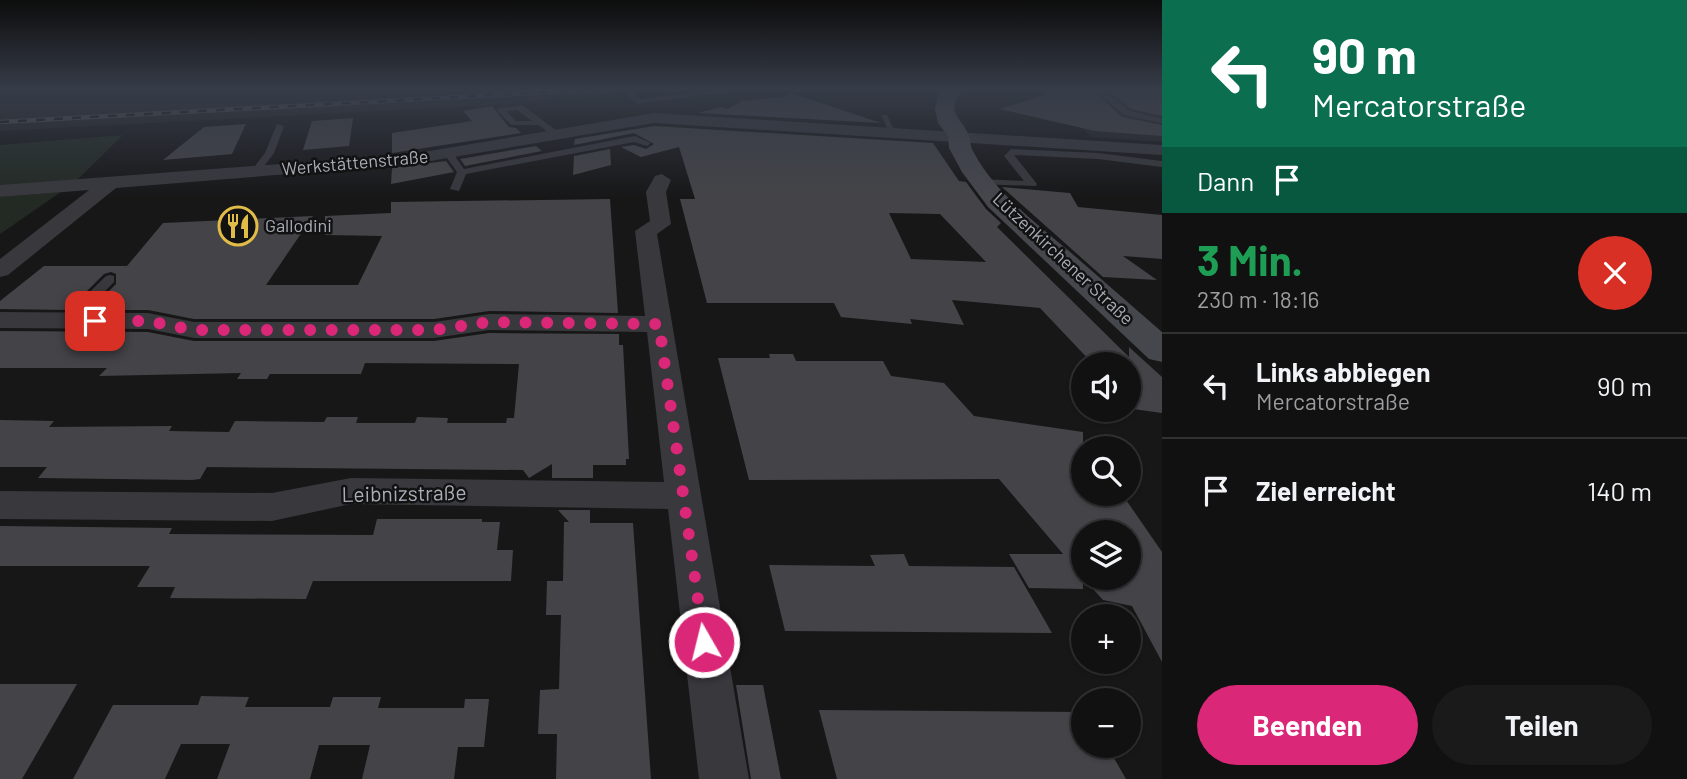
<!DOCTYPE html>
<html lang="de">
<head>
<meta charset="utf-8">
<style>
	body { margin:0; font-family:Barlow,sans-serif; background:#1a1a1b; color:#f1f3f6; height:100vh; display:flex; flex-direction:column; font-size:26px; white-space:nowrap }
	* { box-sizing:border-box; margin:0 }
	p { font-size:23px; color:#9c9d9f }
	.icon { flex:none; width:38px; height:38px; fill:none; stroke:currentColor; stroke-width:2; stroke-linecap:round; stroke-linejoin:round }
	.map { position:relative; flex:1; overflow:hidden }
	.side { display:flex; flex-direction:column; background:#111112; width:525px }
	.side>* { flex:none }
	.hud { background:#0b6e4f; color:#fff; overflow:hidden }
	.controls { position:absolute; left:1071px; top:352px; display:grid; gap:14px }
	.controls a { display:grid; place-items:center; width:70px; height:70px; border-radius:50%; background:#111112; box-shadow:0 2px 5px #0004,0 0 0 2px #303132; font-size:35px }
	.pin { position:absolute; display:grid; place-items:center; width:60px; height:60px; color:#fff; margin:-30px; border-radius:14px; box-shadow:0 4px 10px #0006 }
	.me { position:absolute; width:77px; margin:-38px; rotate:352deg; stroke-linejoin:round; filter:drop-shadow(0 0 5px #0008) }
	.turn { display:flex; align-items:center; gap:24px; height:147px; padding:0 35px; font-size:32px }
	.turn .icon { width:91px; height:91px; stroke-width:2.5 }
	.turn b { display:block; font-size:49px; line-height:60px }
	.then { display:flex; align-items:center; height:66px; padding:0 35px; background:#0003; gap:14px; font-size:26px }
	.round { display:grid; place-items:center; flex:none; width:74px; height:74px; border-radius:37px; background:#1a1a1b }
	.overview { display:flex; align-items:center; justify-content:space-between; height:119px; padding:0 35px }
	h1 { font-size:42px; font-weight:700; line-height:52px; color:#1e9e55 }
	.cta { display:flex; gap:14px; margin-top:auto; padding:14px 35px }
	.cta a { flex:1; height:80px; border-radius:42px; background:#db2777; color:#fff; font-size:28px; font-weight:700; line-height:80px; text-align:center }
	.cta a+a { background:#1a1a1b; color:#f1f3f6 }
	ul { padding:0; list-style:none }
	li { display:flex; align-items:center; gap:21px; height:105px; padding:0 35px; border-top:2px solid #303132 }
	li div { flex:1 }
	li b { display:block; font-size:26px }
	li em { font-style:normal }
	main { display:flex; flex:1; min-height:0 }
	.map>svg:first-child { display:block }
</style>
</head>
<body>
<main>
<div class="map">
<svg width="1162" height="779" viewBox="0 0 1162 779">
	<rect width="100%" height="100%" fill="#171718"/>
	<!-- built -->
	<path fill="#232325" d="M0,89H662L511,104L0,131Z
		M1049,89H1162V142L1091,137L1066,110L1092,100Z"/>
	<!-- green -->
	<path fill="#232a24" d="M123,135L76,181L0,187V145Z
		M61,192L0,234V197Z"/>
	<!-- building -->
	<path fill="#444448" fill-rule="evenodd" d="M1063,89H1091L1122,117L1162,125V136L1095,131L1000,109Z
		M1106,89H1162V116L1131,109Z
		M791,93L881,123L698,113L721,107L727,109L742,101L782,97Z
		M492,106L509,127L516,128L521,133L392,153V133L472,121L463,111Z
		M353,118L349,146L303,150L312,121Z
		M246,124L232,154L163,160L204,127Z
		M654,126L933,143L959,181L966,182L986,209L1001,223L997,227L1129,357V347L1162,377V413L1133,409L1129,402V364H1093L1040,308L952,300L964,325L910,319L912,324L841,317L834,303H707L680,199H695L679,147L641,157L621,147L634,145L646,149L654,144L634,133L574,145L575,139ZM889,213L940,214L986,262L911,259Z
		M536,146L542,151L465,166L460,159Z
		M610,149L611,165L573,175L574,156Z
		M446,161L454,172L391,184L392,168Z
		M1002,187L1070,193L1078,207L1162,215V259L1123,256L1157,280L1103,277Z
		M610,199L618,313L489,311L434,319H194L148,310H90L116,284V274L111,272L104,274L68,310L0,309V301L44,266H127L163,223L313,216L266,285H358L382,236L325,235V216L391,213V202Z
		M0,331L148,332L194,341H434L489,333L619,334V345H623L629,459H626V465H593V478H552V464L529,478L523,470L207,467L200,479L192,480L38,478L47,467H0V420L54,421L49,427L172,426L169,431L229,432L235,421L324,422L327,417H358L356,423H415L417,417L448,418L447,423H506L507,418H514L519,364L365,363L361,374H270L267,379H237L241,373L99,376L107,368H0Z
		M769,354H793L796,361H883L891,376L944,383L974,416L1083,432V494H1122L1162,552V662L1132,606L1103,600L1083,578V589L1029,588L1009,554H1063L999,479L749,480L718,358H770ZM1083,532H1129V578H1083Z
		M558,510H590V523H633L651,779H556L557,734H538L540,690L559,689L561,615H546L547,581H563L564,522H569Z
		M377,519H482V522H500L497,550H513L511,581H313L306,599L170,598L175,587H137L150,566H0V526L172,528L169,534L373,535Z
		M904,554L909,566L1014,567L1052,633L785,631L769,565L875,566L870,555Z
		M0,684H77L22,779H0Z
		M736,685H763L781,779H751Z
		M201,696L249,697L245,707H330L333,697H381L378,708H464L465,699H489L484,747H458L454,779H362L370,745H319L310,779H217L230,744H181L165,779H73L113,705H198Z
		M819,710L1083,712V746H1107L1126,779H837Z"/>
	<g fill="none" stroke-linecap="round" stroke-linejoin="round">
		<!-- lane -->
		<path fill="#38383d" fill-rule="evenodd" d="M727,89H747L638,104L625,94L632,92L640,99Z
			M1094,89H1102L1130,111L1162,119V123L1124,115Z
			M522,105L561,134V138H555L539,125H511L496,109ZM517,110L532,121H516L506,111Z
			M881,115H887L896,134H890Z
			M277,124L284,126L274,153L259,173H253L251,171L265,153Z
			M635,136L651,143L647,146L634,142L466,174L459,191L450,189L457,172L444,154L446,152H452L464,169Z
			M1011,149L1098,153L1162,161V167L1098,159L1014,155L1037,184L1036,186L978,184V180L982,179L1024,181L1004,156Z
			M110,275L114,276V282L74,323H64L62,320L64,317L106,276Z"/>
		<!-- street -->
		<path fill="#38383d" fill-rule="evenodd" d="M654,113L1162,145V155L654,123L412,164L116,188L8,275L0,277V259L89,190L0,197V185L412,154Z
			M662,174L671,180L666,192L671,224L657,234L749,779H699L668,509L351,504L272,521L0,519V491L272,493L351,478L664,482L647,332L489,330L434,338H194L148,329L0,328V312L148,313L194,322H434L489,314L645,316L635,231L650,221L646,192L655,176Z"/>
		<!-- secondary -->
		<path fill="#46474d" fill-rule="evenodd" d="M943,89H963C944,115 961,115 969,136C971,141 970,146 973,151C995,193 1034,221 1069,251C1100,278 1131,305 1162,332V362L1149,359L988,207L962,172L949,148L948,136L938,123L935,109L938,95Z"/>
		<defs>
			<path id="rail" d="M0,90L26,89
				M0,122L605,89"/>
		</defs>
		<!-- rail casing -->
		<use href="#rail" stroke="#515258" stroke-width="4.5"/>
		<!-- rail -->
		<use href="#rail" stroke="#121213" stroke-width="2.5" stroke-dasharray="9" stroke-linecap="butt"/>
	</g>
	<!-- sky -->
	<linearGradient id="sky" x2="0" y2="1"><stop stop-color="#0d0d0d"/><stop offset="0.45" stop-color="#363c48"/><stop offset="1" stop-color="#363c48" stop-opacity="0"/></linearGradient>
	<rect width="1162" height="198" fill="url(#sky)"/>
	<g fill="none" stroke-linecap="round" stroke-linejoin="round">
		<!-- route -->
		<path stroke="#db2777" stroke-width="12" stroke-dasharray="0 21.6" d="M95,321H148L194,330H434L489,322L659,324L704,642"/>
	</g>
	<!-- icons -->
	<defs>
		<symbol id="restaurant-ring" viewBox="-11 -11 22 22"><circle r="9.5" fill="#121213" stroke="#e1bc46" stroke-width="1.5"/><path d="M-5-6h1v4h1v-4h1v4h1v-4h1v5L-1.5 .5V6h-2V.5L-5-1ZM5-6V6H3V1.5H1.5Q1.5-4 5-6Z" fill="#e1bc46"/></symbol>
	</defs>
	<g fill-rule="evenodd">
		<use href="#restaurant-ring" x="216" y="204" width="44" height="44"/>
	</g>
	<g text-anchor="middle" stroke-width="5" stroke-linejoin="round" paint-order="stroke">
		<!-- far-street labels -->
		<g font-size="18" fill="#aaadb7" stroke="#121213">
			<text transform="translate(355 163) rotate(-5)" y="6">Werkstättenstraße</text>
			<text transform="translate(1063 259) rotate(43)" y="6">Lützenkirchener Straße</text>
		</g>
		<!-- far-poi labels -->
		<g font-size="18" fill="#aaadb7" stroke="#121213" text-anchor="start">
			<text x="265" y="232">Gallodini</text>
		</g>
		<!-- street labels -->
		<g font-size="21" fill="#aaadb7" stroke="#121213">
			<text transform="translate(404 494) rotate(-1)" y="7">Leibnizstraße</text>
		</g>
	</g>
</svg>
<div class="controls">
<a><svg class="icon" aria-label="sound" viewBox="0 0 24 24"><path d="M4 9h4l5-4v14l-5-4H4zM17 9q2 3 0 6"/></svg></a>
<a><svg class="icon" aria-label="search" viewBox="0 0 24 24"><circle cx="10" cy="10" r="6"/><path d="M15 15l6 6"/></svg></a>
<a><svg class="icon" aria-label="layers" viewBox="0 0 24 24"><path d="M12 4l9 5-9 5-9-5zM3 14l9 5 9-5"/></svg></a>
<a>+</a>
<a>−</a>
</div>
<div class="pin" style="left:95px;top:321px;background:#d93025"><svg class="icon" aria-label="arrive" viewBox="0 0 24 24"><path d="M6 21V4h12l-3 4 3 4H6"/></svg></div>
<svg class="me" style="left:704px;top:642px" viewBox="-20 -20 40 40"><circle r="17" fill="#db2777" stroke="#fff" stroke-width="3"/><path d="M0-11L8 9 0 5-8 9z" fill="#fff"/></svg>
</div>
<section class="side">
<div class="hud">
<div class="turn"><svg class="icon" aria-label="left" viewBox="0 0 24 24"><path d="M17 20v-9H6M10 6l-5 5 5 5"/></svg><div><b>90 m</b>Mercatorstraße</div></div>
<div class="then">Dann<svg class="icon" aria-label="arrive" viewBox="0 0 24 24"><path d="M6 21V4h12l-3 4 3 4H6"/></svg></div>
</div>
<div class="overview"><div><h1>3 Min.</h1><p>230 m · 18:16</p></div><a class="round" style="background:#d93025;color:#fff"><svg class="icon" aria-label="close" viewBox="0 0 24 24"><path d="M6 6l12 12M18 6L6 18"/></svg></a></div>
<ul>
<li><svg class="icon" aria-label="left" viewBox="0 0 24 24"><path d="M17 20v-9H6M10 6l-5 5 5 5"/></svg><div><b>Links abbiegen</b><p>Mercatorstraße</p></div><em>90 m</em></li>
<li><svg class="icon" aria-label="arrive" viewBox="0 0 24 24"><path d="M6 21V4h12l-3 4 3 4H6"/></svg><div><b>Ziel erreicht</b></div><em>140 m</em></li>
</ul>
<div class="cta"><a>Beenden</a><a>Teilen</a></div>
</section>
</main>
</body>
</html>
